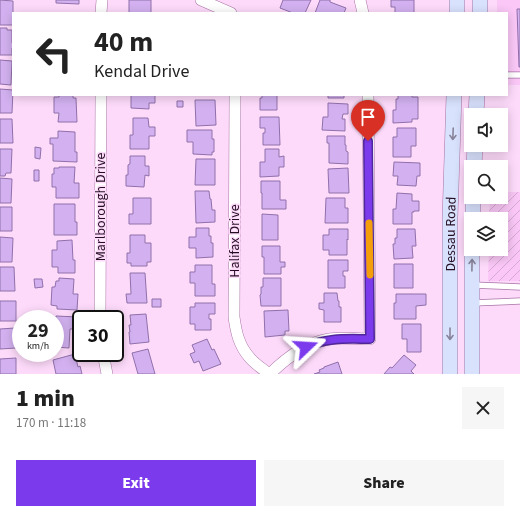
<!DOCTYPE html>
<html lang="en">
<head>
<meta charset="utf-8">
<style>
	body { margin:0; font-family:"Source Sans 3",sans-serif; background:#f6f6f6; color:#222; height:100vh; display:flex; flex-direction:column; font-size:15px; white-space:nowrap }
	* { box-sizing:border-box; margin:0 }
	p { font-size:13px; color:#767676 }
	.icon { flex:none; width:22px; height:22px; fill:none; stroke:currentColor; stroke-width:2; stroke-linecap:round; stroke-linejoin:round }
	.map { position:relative; height:374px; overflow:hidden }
	.drawer { display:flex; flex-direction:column; background:#fff; flex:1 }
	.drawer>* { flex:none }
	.guide { position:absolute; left:12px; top:12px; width:496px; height:84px; border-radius:0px; box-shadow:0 2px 10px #0003; background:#fff; color:#222; overflow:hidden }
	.buttons { position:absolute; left:464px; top:108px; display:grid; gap:8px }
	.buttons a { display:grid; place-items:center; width:44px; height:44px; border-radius:0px; background:#fff; box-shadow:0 2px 10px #0003; font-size:20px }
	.speed { position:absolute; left:12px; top:310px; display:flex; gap:8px; font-size:20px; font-weight:700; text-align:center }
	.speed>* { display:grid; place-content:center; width:52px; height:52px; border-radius:50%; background:#fff; box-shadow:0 2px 10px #0003; line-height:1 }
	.speed small { font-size:10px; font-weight:400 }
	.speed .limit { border:2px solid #111; border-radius:6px; background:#fff; color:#111 }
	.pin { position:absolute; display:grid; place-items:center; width:34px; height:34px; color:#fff; margin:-41px -17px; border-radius:50% 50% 50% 0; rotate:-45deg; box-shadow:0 0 4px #0007 }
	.pin .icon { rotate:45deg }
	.me { position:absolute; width:44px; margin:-22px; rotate:70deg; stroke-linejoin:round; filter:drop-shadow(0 0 3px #0008) }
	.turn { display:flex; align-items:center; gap:14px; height:84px; padding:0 16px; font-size:18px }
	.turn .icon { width:52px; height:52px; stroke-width:2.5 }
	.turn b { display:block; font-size:28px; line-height:34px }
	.round { display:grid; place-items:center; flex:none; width:42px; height:42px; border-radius:0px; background:#f6f6f6 }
	.overview { display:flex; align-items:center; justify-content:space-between; height:68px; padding:0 16px }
	h1 { font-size:24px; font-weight:800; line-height:30px }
	.cta { display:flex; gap:8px; margin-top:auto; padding:8px 16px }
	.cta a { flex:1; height:46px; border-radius:0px; background:#7c3aed; color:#fff; font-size:16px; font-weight:800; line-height:46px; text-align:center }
	.cta a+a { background:#f6f6f6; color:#222 }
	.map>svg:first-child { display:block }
</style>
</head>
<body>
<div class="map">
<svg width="520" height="374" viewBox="0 0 520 374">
	<defs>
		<pattern id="industrial-furrows" width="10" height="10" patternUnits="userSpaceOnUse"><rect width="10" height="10" fill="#fac7f6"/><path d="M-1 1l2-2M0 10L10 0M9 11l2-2" fill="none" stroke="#d6aad3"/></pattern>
	</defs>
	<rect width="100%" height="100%" fill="#fddafa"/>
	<!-- built -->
	<path fill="#fac7f6" d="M497,0H520V85H507V13H497Z"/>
	<!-- industrial -->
	<path fill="url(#industrial-furrows)" d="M501,192H520V281H488L489,249H501V219H489L490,197H501Z"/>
	<!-- building -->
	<path fill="#d3b1f0" stroke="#9070ab" d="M0,0L13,1V25H0Z
		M56,0H79V4L56,3Z
		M129,0H151V13H129Z
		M283,0H311L305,13H293L280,8Z
		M320,0H330V2L346,8L344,13H315Z
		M391,0H414V13H395V7H391Z
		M517,9H520V67H519Z
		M0,28H7V30H12V43H13V48H12V55H0Z
		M0,60L12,61L11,85L0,84Z
		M0,89L13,90L12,113H0Z
		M59,95H73V98H76L77,122H58L59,113H54V97H59Z
		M131,95H155V103H149V109L131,108Z
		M262,95H277V110H260V98H262Z
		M328,95H344V98H328Z
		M398,95H412V97H418V119H412V122L393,123V110H396V99H398Z
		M195,100H215L216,125L196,126Z
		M177,101H183V107H177Z
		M328,103L348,104V114H343L342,119H345V131L322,130L323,117H328Z
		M260,117H279L280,145H263V133H265V128H260Z
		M133,118H148L149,127H155V136H149V149H130V135H133Z
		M0,119H12L13,143H0Z
		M397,128H416V146H411V157H393V137H397Z
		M187,130H212V139H214V152H212V155L193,154V142H187Z
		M58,131L75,132V152H77V162L53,161V144H50V138H58Z
		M327,136H345V145H346V151L348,152V164L329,163V143H327Z
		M35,147L41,148L40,159L35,158Z
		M0,149H12L11,173H6L5,176H0Z
		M265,149H279V157L284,156V167H279V176L260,177V162H265Z
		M130,156H145V166H149V176L145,175L144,187L126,186V175H128V165L130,164Z
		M196,159H215V185H195Z
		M394,162L420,163V176H417L416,186L397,185L398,176H393Z
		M59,167H75L74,183H79V198H56V187H52V174H54V168H59Z
		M348,168L349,193H329L328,169Z
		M34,170H39V181H34Z
		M0,178L12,179L11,203H0Z
		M261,181H280V200H286V209H262V193H261Z
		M195,191H209L210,199H211L212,210H215V222L196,223Z
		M397,193L412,194V201H419V211H414V212H412V224H393V209H396Z
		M133,198H151V224H129V214H133Z
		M326,198H345V208H348V223H325Z
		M54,204H75V222H77V235H54Z
		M0,207H12V231H0Z
		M262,214L278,215V240H262Z
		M196,228H209V236H211V243H213V257L196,258V248H189V237H196Z
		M329,229H348V240L347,239V255H329V250H323V235H329Z
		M397,229H415L416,246H412L413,258L394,259L393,244H395V238H397Z
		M130,235H145V243H151V262H147V266H131V263H127V253H130Z
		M0,237L13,238L12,262H0Z
		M72,240L73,260H75V273H58V267H52V250H57V241Z
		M262,246H280V262H285V267H281V274H264V257H262Z
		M328,260H348V271H343V276H345V288H328Z
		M394,264H413V288H394Z
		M195,265H212V284H215V296H195V283H190V272H195Z
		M0,267H14L15,291H0Z
		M130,273H145L147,303H127L126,294H131Z
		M59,278L74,279L73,294H78L77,310L57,309V306L51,305L52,287H55L56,281H59Z
		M263,278H281V306H261L260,295L261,294V287H263Z
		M34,279H42L43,287L35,288Z
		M324,293H337L338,301H339V307H341V322H324V310L319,309V303H324Z
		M396,294H426V305L416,306V319H394V303H396Z
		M152,299H161V307H152Z
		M0,301H16V321H0Z
		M195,303H215V314H209V319H211V330H195V324H190V307H195Z
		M288,310L289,331H285V335L265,337L264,311Z
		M146,314L149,342L130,344L129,332H130L129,325H131L130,315Z
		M56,316L78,317L77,329H70L69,348L55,347Z
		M402,324H421V352H407V339H402Z
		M15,328L16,348L0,349V329Z
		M207,339L212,350L214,349L221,364L203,371L199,361L194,363L190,354L195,352L192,345Z
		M148,349L155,374H138L132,353Z
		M75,354L78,367L80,366L82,374H56L53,360Z
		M404,355L416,365L411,371L414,374H384L390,367L392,368Z
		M16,358V374H0V359Z
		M338,362L342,374H314L320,372L319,370L324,368V367Z"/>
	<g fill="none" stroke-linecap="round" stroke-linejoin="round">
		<defs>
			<path id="service" d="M507,75H520
				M472,285L520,287
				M472,303L520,301"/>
			<path id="minor" d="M201,0L231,13
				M360,0L363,13
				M101,13L102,0
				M235,95L234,317C236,332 239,346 250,358C255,364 263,369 269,374
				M100,319L101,95
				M103,353L107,374
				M270,374C286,358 306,343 329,339C341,337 358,339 370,339L368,95"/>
			<g id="secondary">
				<path d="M457,13V0"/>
				<path d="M480,13V0"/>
				<path d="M476,115L477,95"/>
				<path d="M474,167L475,145"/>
				<path d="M473,219V197"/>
				<path id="s1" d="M450,374V218L454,95"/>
				<path d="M472,374V249"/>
			</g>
		</defs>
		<!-- service casing -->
		<use href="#service" stroke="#a873a5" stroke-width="7"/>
		<!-- minor casing -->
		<use href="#minor" stroke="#a873a5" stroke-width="12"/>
		<!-- secondary casing -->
		<use href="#secondary" stroke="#a873a5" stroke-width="16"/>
		<!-- service -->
		<use href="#service" stroke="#fff" stroke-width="5.5"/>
		<!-- minor -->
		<use href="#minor" stroke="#fff" stroke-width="11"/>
		<!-- secondary -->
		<use href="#secondary" stroke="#d9e2fd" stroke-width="15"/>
	</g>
	<!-- one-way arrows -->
	<defs><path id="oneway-shaft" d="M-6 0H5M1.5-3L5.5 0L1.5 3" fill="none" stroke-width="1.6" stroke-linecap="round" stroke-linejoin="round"/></defs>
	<g stroke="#87839a">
		<use href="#oneway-shaft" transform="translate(453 134) rotate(92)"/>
		<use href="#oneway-shaft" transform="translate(472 265) rotate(-89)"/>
		<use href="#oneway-shaft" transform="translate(450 334) rotate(90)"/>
	</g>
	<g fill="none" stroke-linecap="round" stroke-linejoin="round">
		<defs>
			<path id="route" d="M306,347C327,337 348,339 370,339L368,141"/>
		</defs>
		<!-- route casing -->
		<use href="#route" stroke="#51269a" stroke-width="10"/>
		<!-- route -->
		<use href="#route" stroke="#7c3aed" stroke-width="7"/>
		<!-- slow -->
		<path stroke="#f59e0b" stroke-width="7" d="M369,223L370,275"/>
	</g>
	<g text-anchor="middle" stroke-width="3" stroke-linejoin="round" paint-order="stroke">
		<!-- street labels -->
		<g font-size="14" fill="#230e22" stroke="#fddafa">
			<text transform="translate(100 207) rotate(-90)" y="5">Marlborough Drive</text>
			<text dy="5" stroke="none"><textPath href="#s1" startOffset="140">Dessau Road</textPath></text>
			<text transform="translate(234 241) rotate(-90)" y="5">Halifax Drive</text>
		</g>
	</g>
</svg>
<div class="buttons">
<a><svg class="icon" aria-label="sound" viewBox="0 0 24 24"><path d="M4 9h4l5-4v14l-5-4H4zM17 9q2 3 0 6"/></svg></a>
<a><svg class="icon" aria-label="search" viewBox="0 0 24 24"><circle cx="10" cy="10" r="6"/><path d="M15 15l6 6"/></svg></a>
<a><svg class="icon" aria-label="layers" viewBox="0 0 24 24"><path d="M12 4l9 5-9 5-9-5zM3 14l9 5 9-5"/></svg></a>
</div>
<div class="speed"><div>29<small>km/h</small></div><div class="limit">30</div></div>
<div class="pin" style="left:368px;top:141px;background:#d93025"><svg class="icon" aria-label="arrive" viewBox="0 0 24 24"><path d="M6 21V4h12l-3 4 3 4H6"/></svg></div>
<svg class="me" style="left:306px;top:347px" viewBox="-20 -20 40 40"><path d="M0-17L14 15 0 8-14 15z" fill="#7c3aed" stroke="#fff" stroke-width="4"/></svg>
<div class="guide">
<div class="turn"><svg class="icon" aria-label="left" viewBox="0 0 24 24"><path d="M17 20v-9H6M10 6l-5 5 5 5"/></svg><div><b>40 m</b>Kendal Drive</div></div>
</div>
</div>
<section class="drawer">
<div class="overview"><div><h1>1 min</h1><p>170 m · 11:18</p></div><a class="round"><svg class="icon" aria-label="close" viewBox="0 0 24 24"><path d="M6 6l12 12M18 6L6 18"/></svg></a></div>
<div class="cta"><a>Exit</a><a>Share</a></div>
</section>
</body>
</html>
